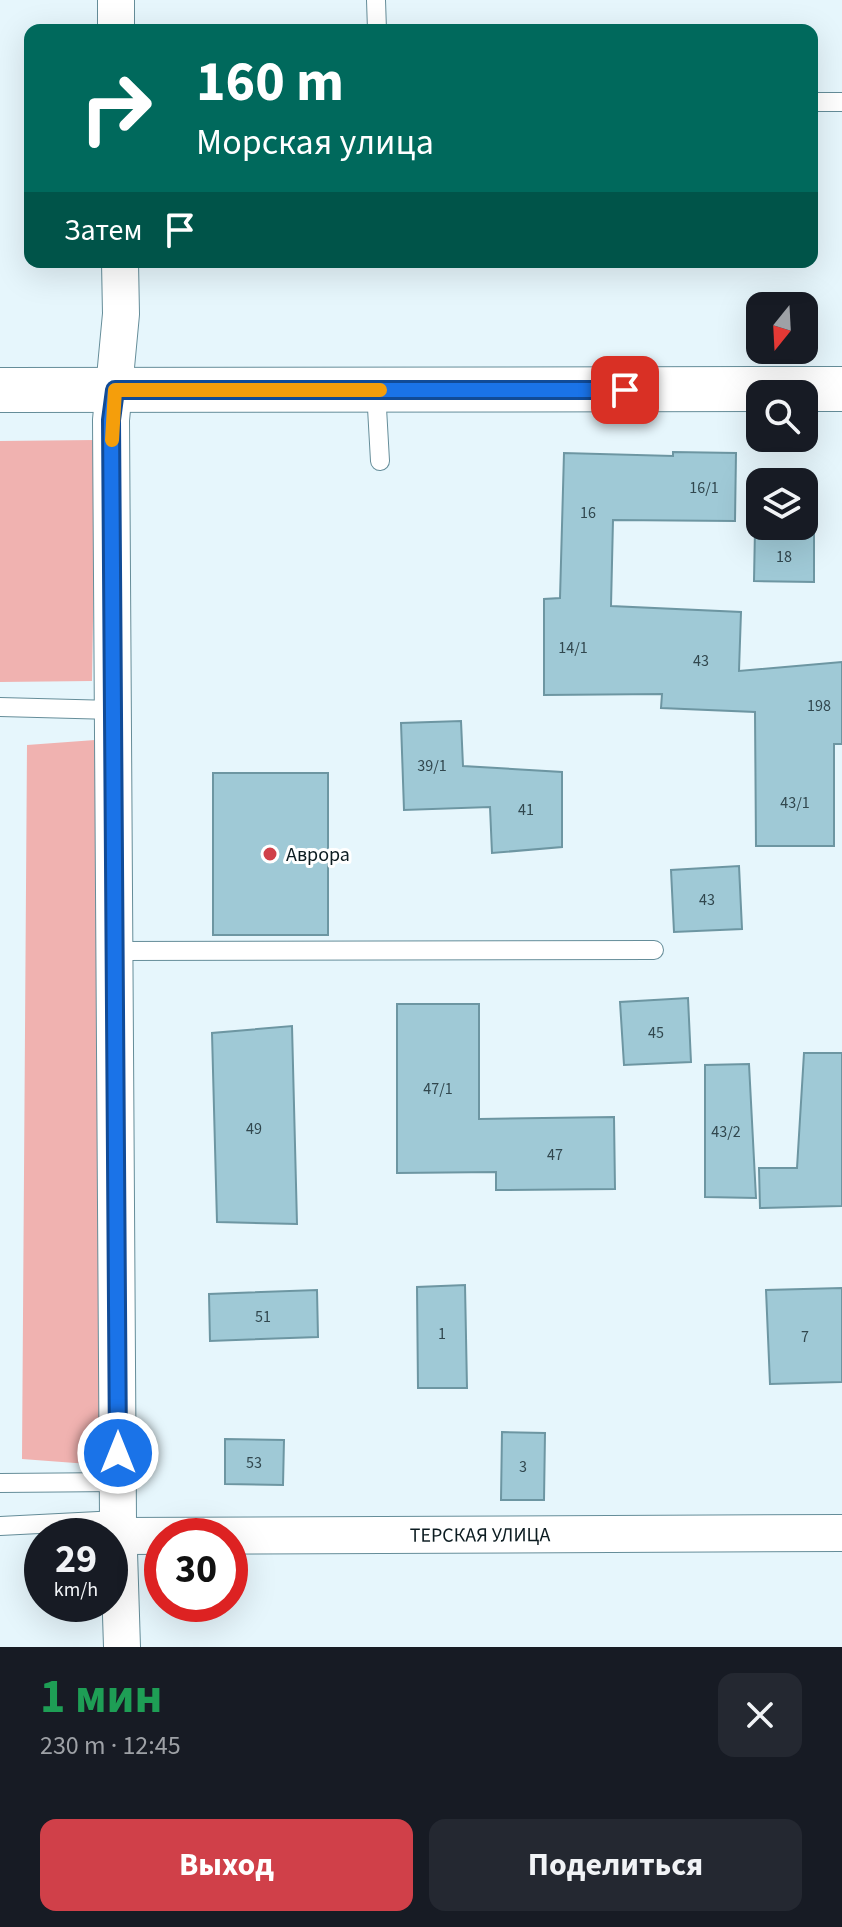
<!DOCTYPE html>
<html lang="ru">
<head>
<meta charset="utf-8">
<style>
	body { margin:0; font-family:"Source Sans 3",sans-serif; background:#242831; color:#f1f3f6; height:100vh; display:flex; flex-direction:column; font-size:30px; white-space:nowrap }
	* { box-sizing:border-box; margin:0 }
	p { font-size:26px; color:#9ea1a6 }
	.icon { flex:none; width:44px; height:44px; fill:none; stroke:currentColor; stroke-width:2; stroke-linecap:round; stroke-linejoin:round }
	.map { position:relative; height:1647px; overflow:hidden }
	.sheet { display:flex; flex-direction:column; background:#171b24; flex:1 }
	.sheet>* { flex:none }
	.banner { position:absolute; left:24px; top:24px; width:794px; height:244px; border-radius:16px; box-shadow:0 8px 32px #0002; background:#00695c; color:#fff; overflow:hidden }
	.needle { width:52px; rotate:198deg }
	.fabs { position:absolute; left:746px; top:292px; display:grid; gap:16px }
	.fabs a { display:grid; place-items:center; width:72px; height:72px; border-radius:16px; background:#171b24; box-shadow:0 8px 32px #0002; font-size:40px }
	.speed { position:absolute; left:24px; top:1518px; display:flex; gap:16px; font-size:40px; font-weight:700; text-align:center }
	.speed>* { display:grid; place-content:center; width:104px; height:104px; border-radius:50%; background:#171b24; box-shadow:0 8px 32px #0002; line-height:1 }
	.speed small { font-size:20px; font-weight:400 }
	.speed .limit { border:12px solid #d22; background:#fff; color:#111 }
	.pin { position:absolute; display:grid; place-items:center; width:68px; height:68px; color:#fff; margin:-34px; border-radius:16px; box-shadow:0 4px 12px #0006 }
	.me { position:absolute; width:88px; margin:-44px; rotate:0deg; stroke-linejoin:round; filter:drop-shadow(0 0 6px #0008) }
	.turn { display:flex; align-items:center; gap:28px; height:168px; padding:0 40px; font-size:36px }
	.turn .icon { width:104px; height:104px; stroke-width:2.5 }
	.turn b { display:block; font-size:56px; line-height:68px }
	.then { display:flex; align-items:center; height:76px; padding:0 40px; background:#0003; gap:16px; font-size:30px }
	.round { display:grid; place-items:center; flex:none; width:84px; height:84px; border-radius:16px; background:#242831 }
	.head { display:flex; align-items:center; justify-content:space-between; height:136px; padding:0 40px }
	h1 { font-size:48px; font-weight:700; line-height:60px; color:#1e9e55 }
	.primary-button { display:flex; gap:16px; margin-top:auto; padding:16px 40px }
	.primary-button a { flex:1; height:92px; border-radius:16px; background:#d04049; color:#fff; font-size:32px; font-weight:700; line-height:92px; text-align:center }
	.primary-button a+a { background:#242831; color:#f1f3f6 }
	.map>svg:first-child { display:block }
</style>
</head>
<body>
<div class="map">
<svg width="842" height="1647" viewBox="0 0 842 1647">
	<rect width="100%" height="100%" fill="#e6f6fc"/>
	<!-- green -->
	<path fill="#f0b2b0" d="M96,440L92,681L0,682V441Z
		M95,740L102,1465L22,1459L27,745Z"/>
	<!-- building -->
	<path fill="#9fc9d6" stroke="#6d96a2" stroke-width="2" d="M673,452L736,453L735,521L613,520L611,606L741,612L739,671L842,662V744H834V846H756L755,712L661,708L662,694L544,695V599L560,598L564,453L673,456Z
		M755,529L814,530V582L754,581Z
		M461,721L463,766L562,772V847L492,853L490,807L404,810L401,723Z
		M213,773H328V935H213Z
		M739,866L742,929L674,932L671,870Z
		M688,998L691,1062L624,1065L620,1002Z
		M397,1004H479V1119L614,1117L615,1189L496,1190V1172L397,1173Z
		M292,1026L297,1224L217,1222L212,1033Z
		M804,1053H842V1206L760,1208L759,1168H797Z
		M749,1064L756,1198L705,1197V1065Z
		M465,1285L467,1388H418L417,1287Z
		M842,1288V1382L770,1384L766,1290Z
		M317,1290L318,1337L210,1341L209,1294Z
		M502,1432L545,1433L544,1500H501Z
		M225,1439L284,1440L283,1485L225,1484Z"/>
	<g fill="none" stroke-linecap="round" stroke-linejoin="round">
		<defs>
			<path id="service" d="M376,0L377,30
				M812,102H842
				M376,390L380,461
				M0,707L113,710
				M114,951L654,950
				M0,1483L118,1482
				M0,1526L118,1520"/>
			<g id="minor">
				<path d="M116,0V30"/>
				<path d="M120,262L121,314L111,420L118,1520L122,1647"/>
				<path id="s1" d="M118,1536L842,1533"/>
			</g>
			<path id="tertiary" d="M0,390L842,389"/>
		</defs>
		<!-- service casing -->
		<use href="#service" stroke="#658d99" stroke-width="20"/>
		<!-- minor casing -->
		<use href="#minor" stroke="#658d99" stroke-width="38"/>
		<!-- tertiary casing -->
		<use href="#tertiary" stroke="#658d99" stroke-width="46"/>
		<!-- service -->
		<use href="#service" stroke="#fff" stroke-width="18"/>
		<!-- minor -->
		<use href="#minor" stroke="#fff" stroke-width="36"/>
		<!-- tertiary -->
		<use href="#tertiary" stroke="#fff" stroke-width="44"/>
	</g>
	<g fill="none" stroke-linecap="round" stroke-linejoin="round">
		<defs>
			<path id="route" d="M118,1453L111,420L115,390H625"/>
		</defs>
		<!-- route casing -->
		<use href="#route" stroke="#114b97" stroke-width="20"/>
		<!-- route -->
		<use href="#route" stroke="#1a73e8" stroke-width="14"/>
		<!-- slow -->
		<path stroke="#f59e0b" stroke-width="14" d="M112,440L115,390H380"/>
	</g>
	<!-- markers -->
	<circle fill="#d04049" stroke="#fff" stroke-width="3" cx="270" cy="854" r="8"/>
	<g text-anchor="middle" stroke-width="6" stroke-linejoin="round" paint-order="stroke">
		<!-- number labels -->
		<g font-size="16" fill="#31474e">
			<text x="704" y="493">16/1</text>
			<text x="588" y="518">16</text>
			<text x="784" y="562">18</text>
			<text x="573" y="653">14/1</text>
			<text x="701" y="666">43</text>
			<text x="819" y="711">198</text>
			<text x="432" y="771">39/1</text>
			<text x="795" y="808">43/1</text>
			<text x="526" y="815">41</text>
			<text x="707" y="905">43</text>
			<text x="656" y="1038">45</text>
			<text x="438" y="1094">47/1</text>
			<text x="254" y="1134">49</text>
			<text x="726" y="1137">43/2</text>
			<text x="555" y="1160">47</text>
			<text x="263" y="1322">51</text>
			<text x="442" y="1339">1</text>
			<text x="805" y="1342">7</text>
			<text x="254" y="1468">53</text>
			<text x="523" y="1472">3</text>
		</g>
		<!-- poi labels -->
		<g font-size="20" fill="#0c1c21" stroke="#fff" text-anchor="start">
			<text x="286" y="861">Аврора</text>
		</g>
		<!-- street labels -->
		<g font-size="20" fill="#0c1c21" stroke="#fff">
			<text dy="7" stroke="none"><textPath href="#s1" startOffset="362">ТЕРСКАЯ УЛИЦА</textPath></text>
		</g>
	</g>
</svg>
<div class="fabs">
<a><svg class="needle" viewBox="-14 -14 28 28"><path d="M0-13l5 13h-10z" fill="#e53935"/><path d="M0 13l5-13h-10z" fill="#9ea1a6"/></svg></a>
<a><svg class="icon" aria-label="search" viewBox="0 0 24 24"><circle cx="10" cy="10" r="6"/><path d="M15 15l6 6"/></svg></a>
<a><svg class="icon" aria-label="layers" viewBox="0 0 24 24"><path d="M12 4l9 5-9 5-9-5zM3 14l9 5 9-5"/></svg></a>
</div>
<div class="speed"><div>29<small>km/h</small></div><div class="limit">30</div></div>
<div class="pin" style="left:625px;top:390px;background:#d93025"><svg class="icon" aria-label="arrive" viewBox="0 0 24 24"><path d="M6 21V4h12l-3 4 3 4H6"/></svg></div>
<svg class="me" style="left:118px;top:1453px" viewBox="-20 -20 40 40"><circle r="17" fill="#1a73e8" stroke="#fff" stroke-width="3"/><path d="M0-11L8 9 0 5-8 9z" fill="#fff"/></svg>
<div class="banner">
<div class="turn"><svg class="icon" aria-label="right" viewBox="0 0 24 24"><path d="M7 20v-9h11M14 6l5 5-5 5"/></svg><div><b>160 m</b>Морская улица</div></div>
<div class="then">Затем<svg class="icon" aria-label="arrive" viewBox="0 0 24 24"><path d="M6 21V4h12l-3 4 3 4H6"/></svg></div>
</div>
</div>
<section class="sheet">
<div class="head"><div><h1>1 мин</h1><p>230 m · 12:45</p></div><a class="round"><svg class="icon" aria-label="close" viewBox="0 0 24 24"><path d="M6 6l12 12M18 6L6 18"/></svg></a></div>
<div class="primary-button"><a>Выход</a><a>Поделиться</a></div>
</section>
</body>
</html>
